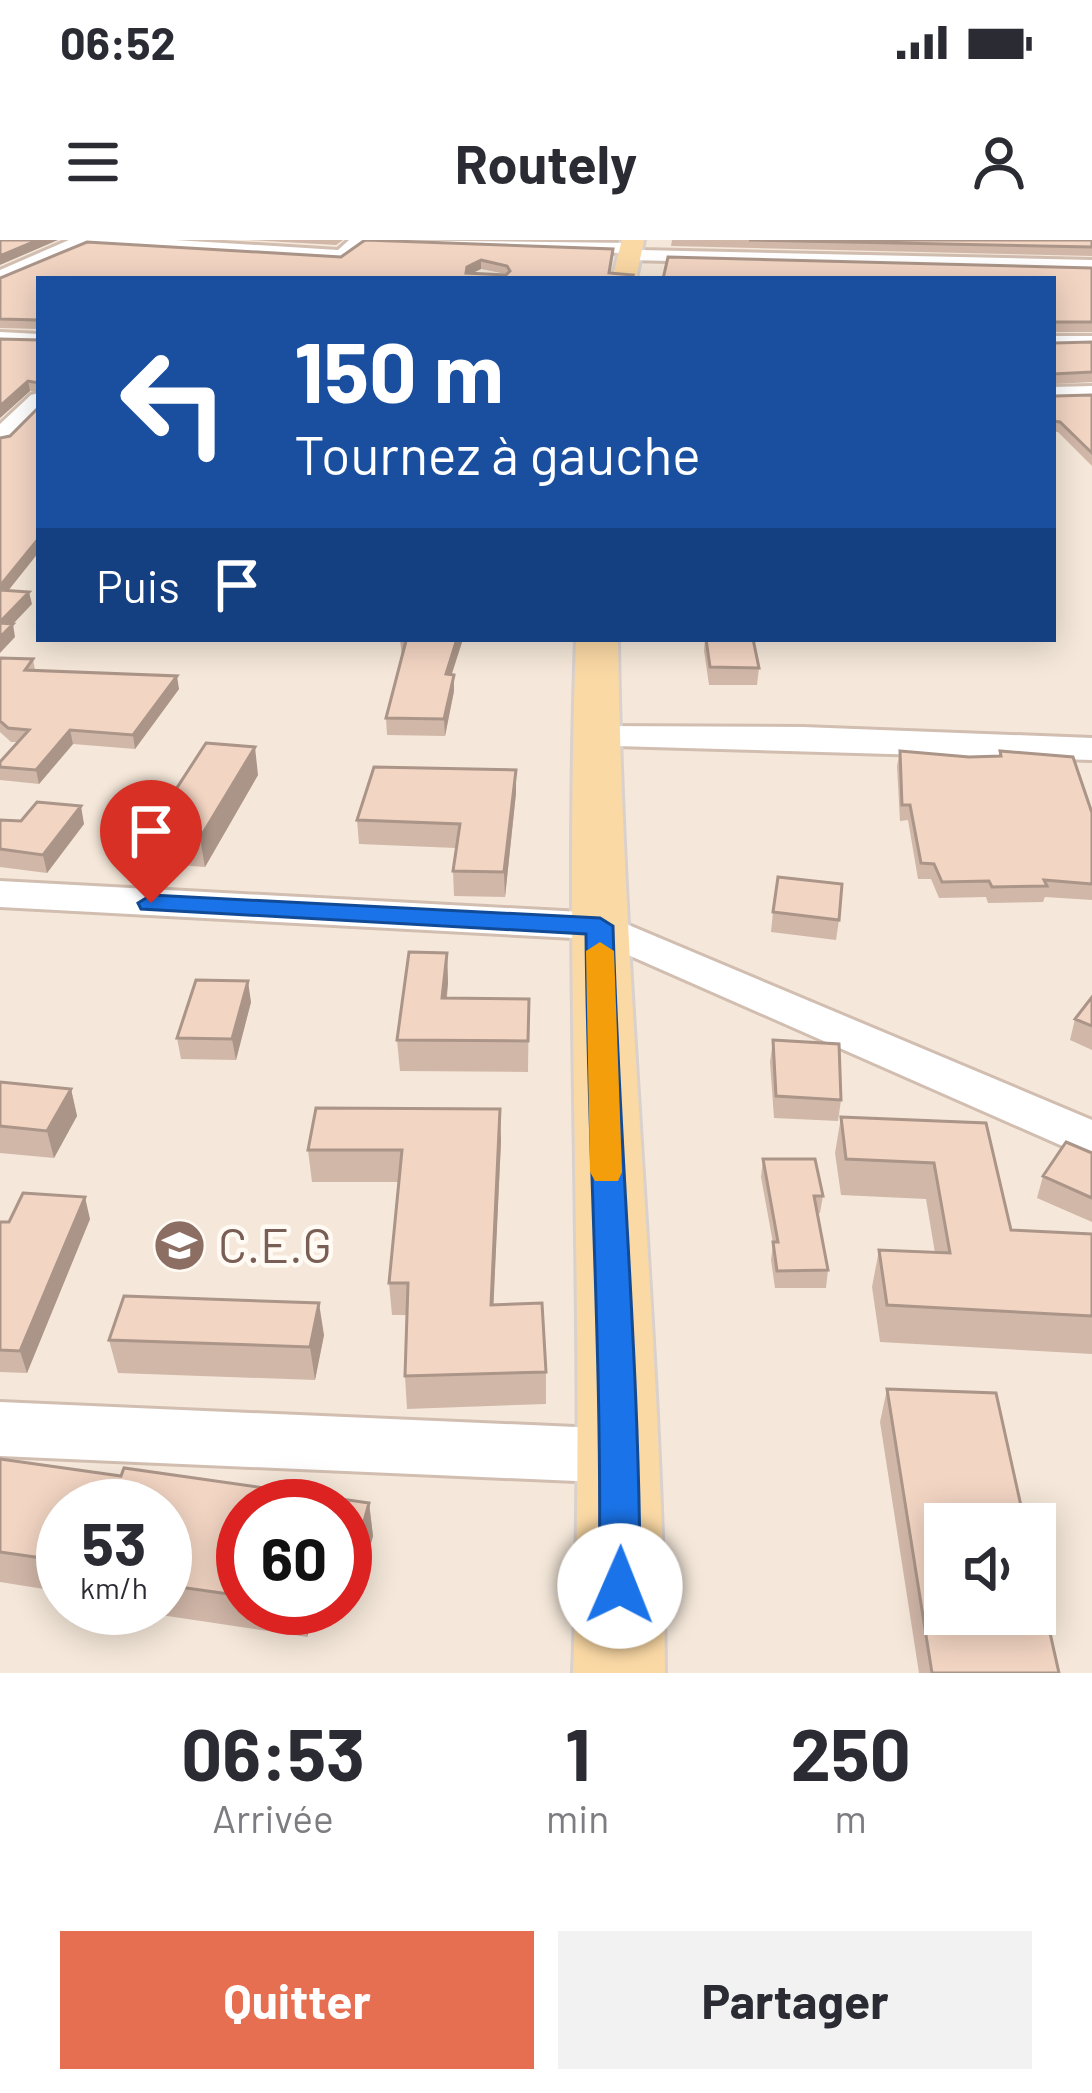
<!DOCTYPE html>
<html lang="fr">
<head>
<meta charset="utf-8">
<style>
	body { margin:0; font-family:Barlow,sans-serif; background:#f2f2f3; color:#2b2b33; height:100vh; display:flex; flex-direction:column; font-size:45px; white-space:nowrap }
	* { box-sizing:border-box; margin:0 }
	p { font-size:39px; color:#7c7c81 }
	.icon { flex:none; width:66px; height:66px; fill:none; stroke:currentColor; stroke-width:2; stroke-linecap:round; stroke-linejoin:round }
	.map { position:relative; height:1433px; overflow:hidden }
	.sheet { display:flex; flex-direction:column; background:#fff; flex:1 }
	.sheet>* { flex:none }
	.banner { position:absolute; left:36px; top:36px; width:1020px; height:366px; border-radius:0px; box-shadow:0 6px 30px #0003; background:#1a4fa0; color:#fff; overflow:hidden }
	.buttons { position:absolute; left:924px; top:1263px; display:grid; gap:24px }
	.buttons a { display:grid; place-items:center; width:132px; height:132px; border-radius:0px; background:#fff; box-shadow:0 6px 30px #0003; font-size:60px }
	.speed { position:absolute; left:36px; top:1239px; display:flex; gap:24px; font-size:60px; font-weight:700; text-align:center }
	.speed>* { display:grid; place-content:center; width:156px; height:156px; border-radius:50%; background:#fff; box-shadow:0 6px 30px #0003; line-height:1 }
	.speed small { font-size:30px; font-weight:400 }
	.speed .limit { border:18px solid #d22; background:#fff; color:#111 }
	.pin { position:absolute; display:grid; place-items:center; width:102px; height:102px; color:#fff; margin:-123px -51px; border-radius:50% 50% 50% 0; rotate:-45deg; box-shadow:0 0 12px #0007 }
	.pin .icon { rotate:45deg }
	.me { position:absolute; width:132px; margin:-66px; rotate:1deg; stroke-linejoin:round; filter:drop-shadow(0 0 9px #0008) }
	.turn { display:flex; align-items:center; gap:42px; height:252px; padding:0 60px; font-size:54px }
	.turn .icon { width:156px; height:156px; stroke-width:2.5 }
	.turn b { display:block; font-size:84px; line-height:102px }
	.then { display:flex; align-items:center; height:114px; padding:0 60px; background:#0003; gap:24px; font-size:45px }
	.eta { display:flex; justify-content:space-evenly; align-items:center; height:204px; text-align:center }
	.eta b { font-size:72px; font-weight:700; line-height:84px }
	.primary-button { display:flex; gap:24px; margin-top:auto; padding:24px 60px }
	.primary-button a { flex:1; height:138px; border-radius:0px; background:#e76f51; color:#fff; font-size:48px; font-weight:700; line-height:138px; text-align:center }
	.primary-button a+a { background:#f2f2f3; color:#2b2b33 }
	.status { display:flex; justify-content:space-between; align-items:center; height:84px; padding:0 60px; background:#fff; direction:ltr }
	.status svg { height:33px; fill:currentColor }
	header { display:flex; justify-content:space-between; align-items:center; height:156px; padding:0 60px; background:#fff; font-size:54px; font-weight:700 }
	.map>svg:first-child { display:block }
</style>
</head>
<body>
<div class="status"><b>06:52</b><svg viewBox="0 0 49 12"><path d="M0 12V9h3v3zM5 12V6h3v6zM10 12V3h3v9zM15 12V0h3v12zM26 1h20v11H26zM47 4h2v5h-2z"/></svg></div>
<header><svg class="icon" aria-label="menu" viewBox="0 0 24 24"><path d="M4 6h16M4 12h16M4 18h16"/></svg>Routely<svg class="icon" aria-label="person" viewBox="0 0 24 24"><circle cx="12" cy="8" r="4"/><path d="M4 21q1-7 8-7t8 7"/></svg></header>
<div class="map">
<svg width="1092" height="1433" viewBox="0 0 1092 1433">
	<rect width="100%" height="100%" fill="#fdf6ec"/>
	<!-- residential -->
	<path fill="#f5e8da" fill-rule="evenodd" d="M0,0H1092V1433H0ZM39,39H1053V399H39ZM63,1266H165V1368H63ZM243,1266H345V1368H243ZM945,1284H1035V1374H945Z"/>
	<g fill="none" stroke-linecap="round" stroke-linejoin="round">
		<defs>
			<path id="minor" d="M69,0H175L338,10L349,0H369L342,21L88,5L0,43V30Z
				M370,0L631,3L639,10L1092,20V32L630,20L622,13L379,5Z
				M0,92L39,94V106L0,104Z
				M1053,96H1092V108H1053Z
				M1092,146V160L1053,161V147Z
				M39,153V173L9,203L0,206V184L31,155Z
				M594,486L803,487L1092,498V520L581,505L576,497L581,489Z
				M0,641L600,673L1092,880V919L592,699L0,667Z
				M0,1162L621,1189L644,1197L653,1216L644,1235L621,1243L0,1216Z"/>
			<path id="major" d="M622,0H644L636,39H612Z
				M576,399H618C622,744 662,1088 665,1433H573C587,1088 563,744 576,399Z"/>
		</defs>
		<!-- minor casing -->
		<use href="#minor" stroke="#d1beb0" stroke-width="6"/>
		<!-- major casing -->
		<use href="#major" stroke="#dad1cd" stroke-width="6"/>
		<!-- minor -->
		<use href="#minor" fill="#fff" fill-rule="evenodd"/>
		<!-- major -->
		<use href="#major" fill="#fbd9a5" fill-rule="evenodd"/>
	</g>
	<!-- wall -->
	<path fill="#d1b7a8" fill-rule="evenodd" d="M249,0H343L336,5Z
		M672,0H1092V16L671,6Z
		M378,2L613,9L610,33L633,35V39H39V89L0,88V38L341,17ZM481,29L506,34H471Z
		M1092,28V92H1053V39Z
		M1053,97L1055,103L1092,102V142L1053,144Z
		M0,99L39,100V152L30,151L0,178Z
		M1053,154L1055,156L1092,155V226L1058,192H1053Z
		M400,399H463L452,434L454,435V451L445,496L387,495L386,478L402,417Z
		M705,399H753L759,428L757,445H709L704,411Z
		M0,418L33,419L35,430L179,449L135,509L73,504L39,544L0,540V522L17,502H11L0,492Z
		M900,511L969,517L999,516L1000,511L1092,573V660L1045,657L1043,662L988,663L986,657L939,658L931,639H918L908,580L900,581L897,526Z
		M258,535L205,627L152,623L147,594Z
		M516,553L505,657L454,656L453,631L456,608L359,604L357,580Z
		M0,580L84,584L47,633L0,627Z
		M773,672L839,680L836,700L771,692Z
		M447,713L448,743L447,758L529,759L528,832L400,831L397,800Z
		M1092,757V810L1070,800L1075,779Z
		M251,762L236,820L181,819L177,798Z
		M773,800L841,860L838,881L774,878L770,822Z
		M0,842L71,849L77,876L54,918L0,913Z
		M841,877L986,883L1011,990L1092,994V1114L880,1102L872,1047L879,1010L935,1013L926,959L841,955L835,913Z
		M501,901L493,1065L546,1132V1164L407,1169L405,1136L407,1075H392L389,1043L399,942H312L308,910Z
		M1092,913V982L1037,958L1043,936Z
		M763,919L823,956L820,973H817L828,1030L826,1048H775L771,1020L773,1003L761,937Z
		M90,979L27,1133L0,1132V982Z
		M324,1095L315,1140L118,1133L109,1100Z
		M887,1149L1059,1433H919L880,1182Z
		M0,1219L121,1236L369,1263L373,1296L361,1339L345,1337V1266H243V1368H316L307,1397L114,1368H165V1266H63V1352L0,1342Z"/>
	<!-- shaded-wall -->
	<path fill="#aa9588" d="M38,0H58L0,25V16Z
		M481,20V29L468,35L466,39L467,27Z
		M28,141L30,151L0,178V166Z
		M39,298V312L0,361V346Z
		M29,352L32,364L13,384L15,397L0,413V382Z
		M457,399H463L446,451V434Z
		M454,435V451L445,496L444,479Z
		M177,436L179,449L135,509L133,495Z
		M70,490L73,504L39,544L36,530Z
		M255,507L258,535L205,627L200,598Z
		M516,530V553L505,657L504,632Z
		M81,566L84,584L47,633L43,615Z
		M447,713L448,743L443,788L442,758Z
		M248,741L251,762L236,820L232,799Z
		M71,849L77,876L54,918L47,891Z
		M500,869L501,901L492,1097L491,1065Z
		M85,957L90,979L27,1133L20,1111Z
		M319,1063L324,1095L315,1140L310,1107Z
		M369,1263L373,1296L361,1339L357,1307Z
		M302,1368H316L307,1397Z"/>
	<!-- building -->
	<path fill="#f3d5c3" stroke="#aa9588" stroke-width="3" fill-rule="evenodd" d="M0,0H38L0,16Z
		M365,0L613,9L609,33L633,35L631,39H39V91L38,80L0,79V38L87,2L341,17ZM481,20L507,26L510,31L506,35L466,33L467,27Z
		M749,0H1092V7Z
		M668,17L1092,28V82H1055L1053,84V39H663Z
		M1053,97L1055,103L1092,102V132L1053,134Z
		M0,99L39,100V143L28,141L0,166Z
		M1053,154L1055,156L1092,155V213L1060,182L1053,181Z
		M39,167V298L0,346V198L10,196Z
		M0,350L29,352L0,382Z
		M0,383L13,384L0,397Z
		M400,399H457L446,434L454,435L444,479L386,478L406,401Z
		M706,399H753L759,428L710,427Z
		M0,418L33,419L25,430L177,436L133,495L70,490L36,530L0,527V522L29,490L8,488L0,481Z
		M206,503L255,507L200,598L147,594Z
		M900,511L969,517L1001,516L1000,511L1073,517L1092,573V644L1044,640L1047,646L992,647L989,641L942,642L934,624L921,623L910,565H902Z
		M374,527L516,530L504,632L453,631L460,584L357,580Z
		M37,562L81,566L43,615L0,609V580L21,581Z
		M778,637L842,644L839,680L773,672Z
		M409,712L447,713L442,758L529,759L528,801L397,800Z
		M196,740L248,741L232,799L177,798Z
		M1092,757V786L1075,779Z
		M773,800L839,804L841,860L776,856Z
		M0,842L71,849L47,891L0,886Z
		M316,868L500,869L491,1065L542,1063L546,1132L405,1136L408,1043H389L402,910H308Z
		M841,877L986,883L1011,990L1092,994V1076L887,1065L879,1010L950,1013L934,923L846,919Z
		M1066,902L1092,913V958L1043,936Z
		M763,919H815L823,956H814L828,1030L777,1031L773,1002H778Z
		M23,953L85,957L20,1111L0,1110V982H9Z
		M124,1056L319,1063L310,1107L109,1100Z
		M887,1149L996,1153L1025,1284H945V1374H1035V1326L1059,1433H932Z
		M0,1219L121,1236L124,1228L369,1263L357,1307L345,1305V1266H243V1356L165,1345V1266H63V1321L0,1312Z"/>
	<!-- route -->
	<path fill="#1a73e8" stroke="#114b97" stroke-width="3" d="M151,655L600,678L613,686C619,906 640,1126 640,1346L634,1360L620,1365L605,1360L599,1346C603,1129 588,911 586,694L141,669L138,663Z"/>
	<!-- slow -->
	<path fill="#f59e0b" d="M600,702L614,711L622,932L618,941H595L590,932L586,711Z"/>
	<!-- icons -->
	<defs>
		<symbol id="school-disc" viewBox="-11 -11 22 22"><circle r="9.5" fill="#8d6e63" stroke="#fffaf3"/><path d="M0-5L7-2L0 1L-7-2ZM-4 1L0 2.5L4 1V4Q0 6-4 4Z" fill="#fff"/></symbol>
	</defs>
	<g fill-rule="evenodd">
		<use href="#school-disc" x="150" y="976" width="59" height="59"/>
	</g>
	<g text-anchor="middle" stroke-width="9" stroke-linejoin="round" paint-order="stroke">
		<!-- near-education labels -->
		<g font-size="48" fill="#785e54" stroke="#fffaf3" text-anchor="start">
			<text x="218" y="1023">C.E.G</text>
		</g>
	</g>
</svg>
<div class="buttons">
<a><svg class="icon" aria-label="sound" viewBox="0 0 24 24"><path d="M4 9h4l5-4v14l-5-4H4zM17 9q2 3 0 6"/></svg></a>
</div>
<div class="speed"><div>53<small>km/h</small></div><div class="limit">60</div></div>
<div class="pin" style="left:151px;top:663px;background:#d93025"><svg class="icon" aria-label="arrive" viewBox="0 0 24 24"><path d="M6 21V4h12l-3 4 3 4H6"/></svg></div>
<svg class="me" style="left:620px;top:1346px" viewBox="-20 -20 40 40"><circle r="19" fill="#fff"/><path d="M0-13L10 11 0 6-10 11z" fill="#1a73e8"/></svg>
<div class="banner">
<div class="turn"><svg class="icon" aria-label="left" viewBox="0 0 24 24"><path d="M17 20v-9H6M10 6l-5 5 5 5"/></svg><div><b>150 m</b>Tournez à gauche</div></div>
<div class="then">Puis<svg class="icon" aria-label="arrive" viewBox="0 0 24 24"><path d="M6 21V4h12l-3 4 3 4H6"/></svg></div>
</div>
</div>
<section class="sheet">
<div class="eta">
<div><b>06:53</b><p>Arrivée</p></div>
<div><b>1</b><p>min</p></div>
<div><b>250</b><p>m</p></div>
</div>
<div class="primary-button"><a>Quitter</a><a>Partager</a></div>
</section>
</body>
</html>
